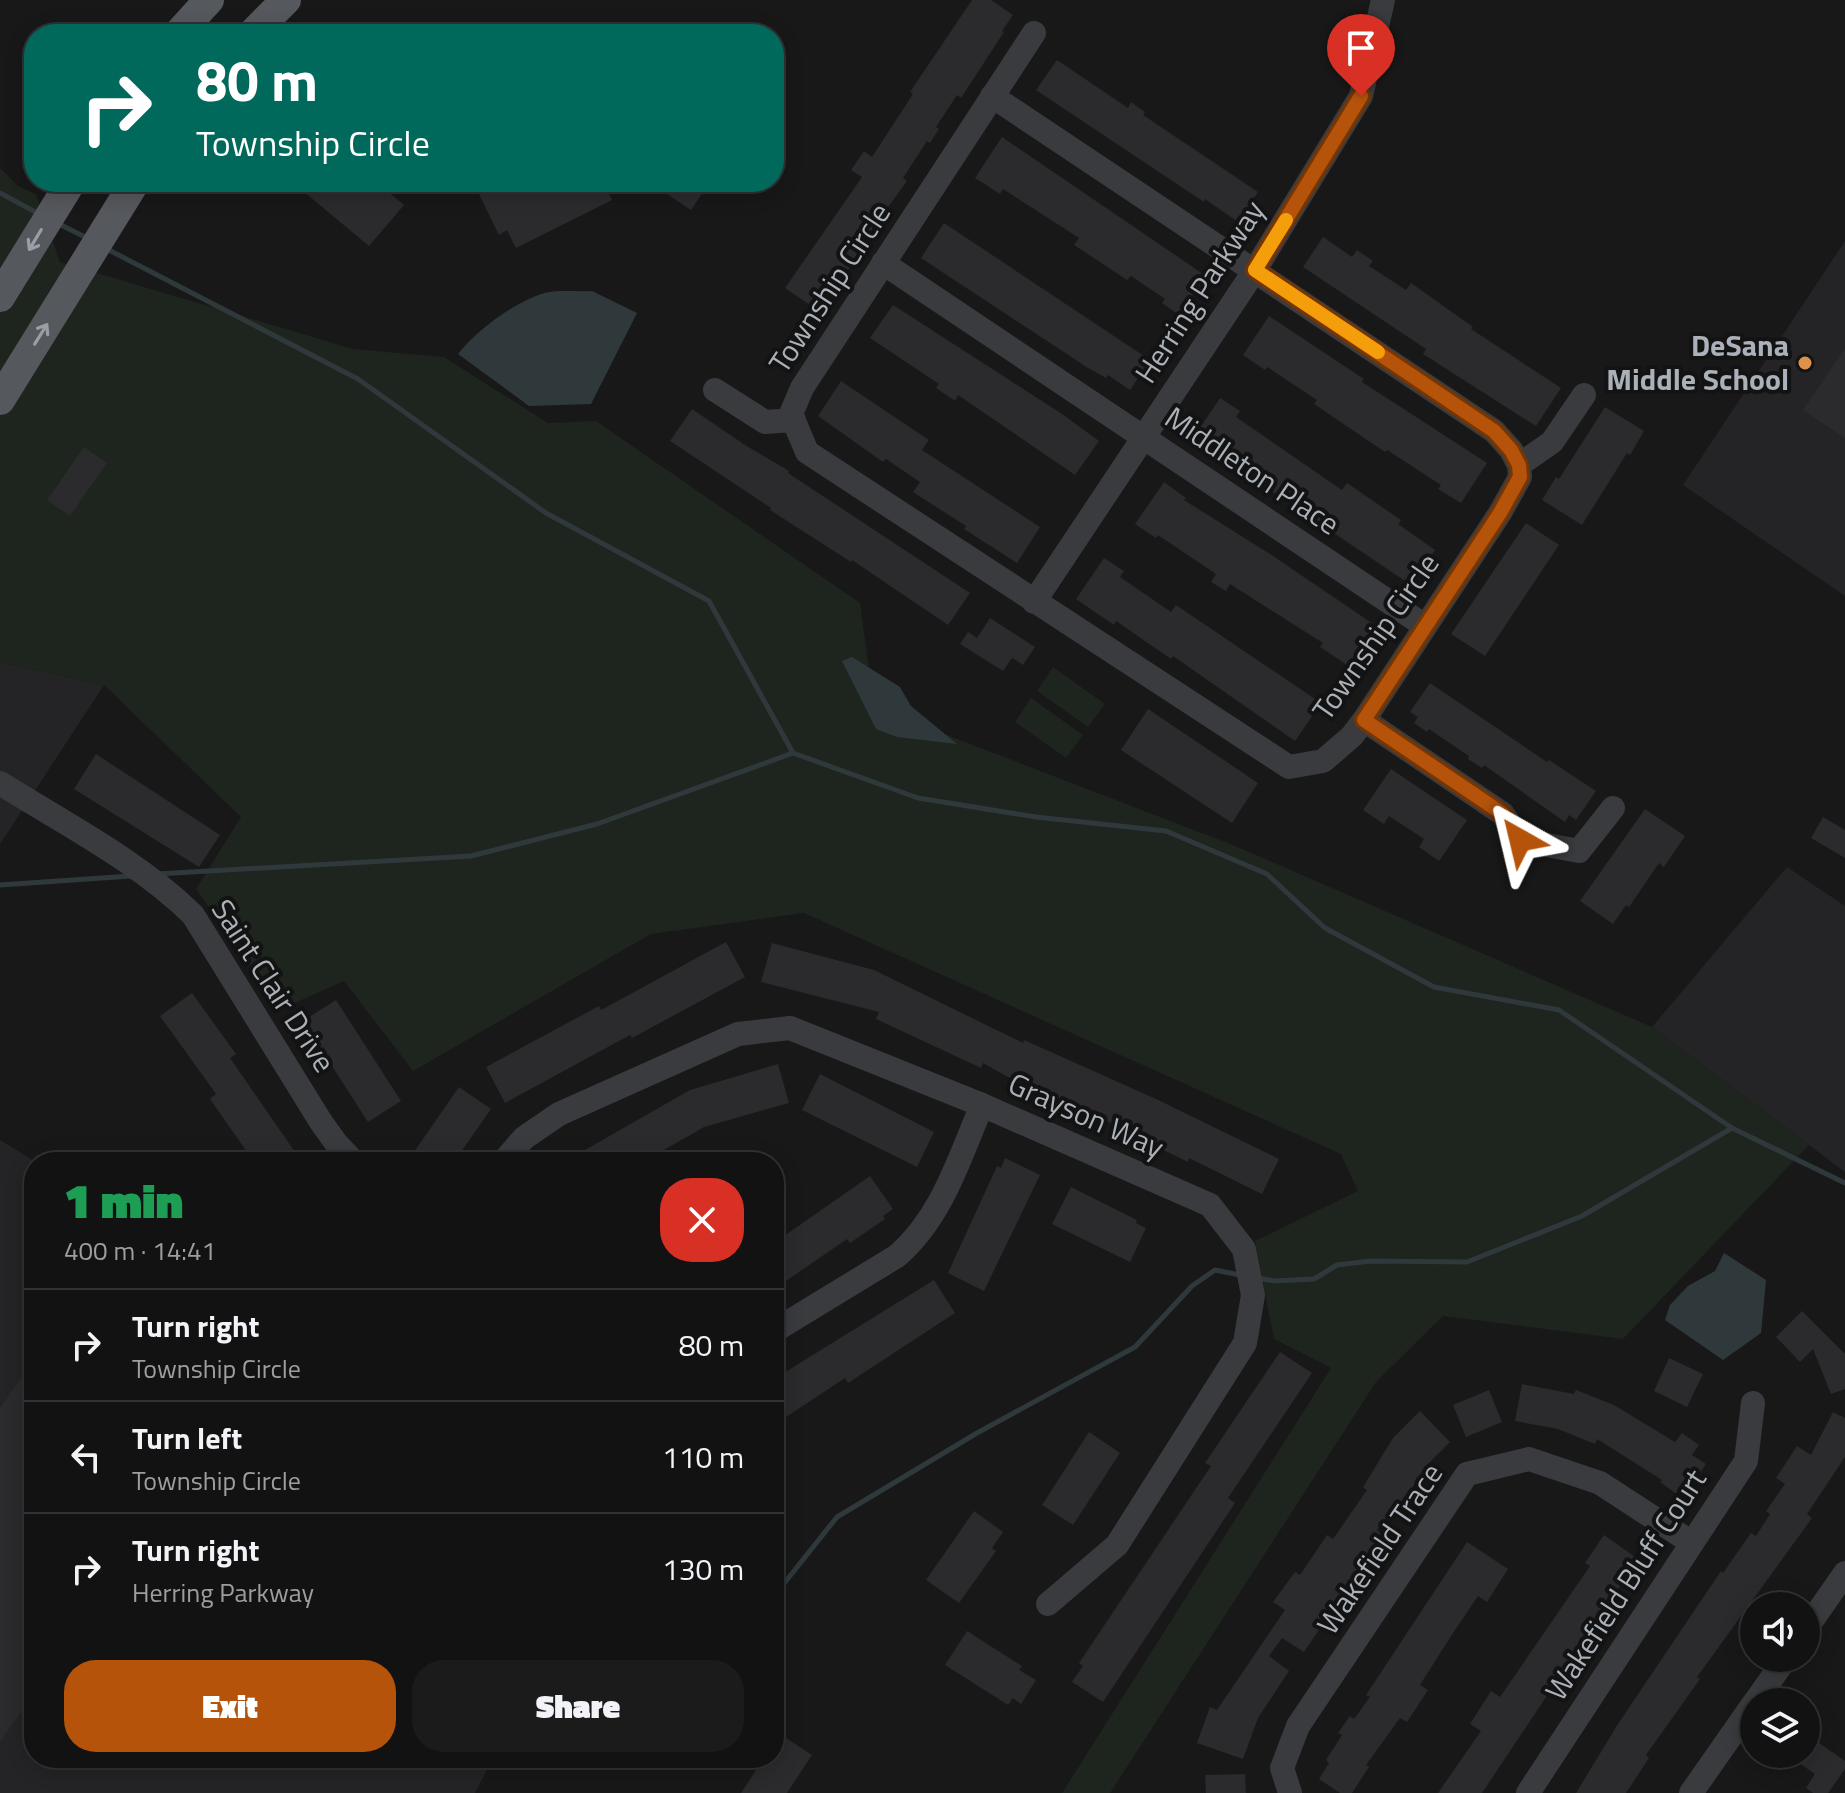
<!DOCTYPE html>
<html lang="en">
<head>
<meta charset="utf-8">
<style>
	body { margin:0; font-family:"Titillium Web",sans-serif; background:#1b1b1c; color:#f1f3f6; height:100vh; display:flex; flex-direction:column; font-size:30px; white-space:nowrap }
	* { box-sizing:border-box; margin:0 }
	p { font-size:26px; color:#9c9ea0 }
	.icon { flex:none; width:44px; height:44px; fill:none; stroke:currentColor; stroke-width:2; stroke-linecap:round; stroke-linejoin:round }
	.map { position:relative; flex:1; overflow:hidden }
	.side { position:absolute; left:24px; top:1152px; width:760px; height:616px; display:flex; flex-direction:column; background:#121213; border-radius:32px; box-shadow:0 4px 20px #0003,0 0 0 2px #313233 }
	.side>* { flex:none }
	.hud { position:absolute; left:24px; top:24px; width:760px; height:168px; border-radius:32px; box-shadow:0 4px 20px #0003,0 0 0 2px #313233; background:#00695c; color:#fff; overflow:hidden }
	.controls { position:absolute; left:1740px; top:1592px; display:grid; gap:16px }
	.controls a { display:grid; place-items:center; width:80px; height:80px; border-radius:50%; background:#121213; box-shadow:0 4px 20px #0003,0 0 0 2px #313233; font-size:40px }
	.pin { position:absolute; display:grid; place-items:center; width:68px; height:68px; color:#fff; margin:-82px -34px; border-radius:50% 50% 50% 0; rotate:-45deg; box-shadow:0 0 8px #0007 }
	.pin .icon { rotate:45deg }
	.me { position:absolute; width:88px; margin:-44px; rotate:323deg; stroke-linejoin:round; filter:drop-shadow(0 0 6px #0008) }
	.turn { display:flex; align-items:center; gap:28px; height:168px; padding:0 40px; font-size:36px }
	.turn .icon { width:104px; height:104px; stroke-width:2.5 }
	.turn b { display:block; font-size:56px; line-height:68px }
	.round { display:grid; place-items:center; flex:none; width:84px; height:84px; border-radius:32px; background:#1b1b1c }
	.overview { display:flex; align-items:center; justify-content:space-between; height:136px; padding:0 40px }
	h1 { font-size:48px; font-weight:800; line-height:60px; color:#1e9e55 }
	.button { display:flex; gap:16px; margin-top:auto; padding:16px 40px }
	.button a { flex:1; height:92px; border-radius:32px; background:#b45309; color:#fff; font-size:32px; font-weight:800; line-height:92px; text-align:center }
	.button a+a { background:#1b1b1c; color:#f1f3f6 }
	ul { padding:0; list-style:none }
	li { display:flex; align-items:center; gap:24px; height:112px; padding:0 40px; border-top:2px solid #313233 }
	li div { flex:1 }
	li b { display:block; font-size:30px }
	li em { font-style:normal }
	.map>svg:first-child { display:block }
</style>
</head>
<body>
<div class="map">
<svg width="1845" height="1793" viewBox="0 0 1845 1793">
	<rect width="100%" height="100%" fill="#181819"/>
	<!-- built -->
	<path fill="#242426" d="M1845,241V596L1683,485Z
		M0,662L104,685L0,844Z
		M1787,867L1845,906V1172L1652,1027Z
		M0,1140L36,1162H34V1758H493L475,1793H0Z"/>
	<!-- green -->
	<path fill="#1e241e" d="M0,168L18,186L36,194L60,262L353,349L444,357L548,423L596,421L860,603L874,707L1233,845L1652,1027L1809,1145L1623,1339L1443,1316L1376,1382L1110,1793H1062L1331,1368L1274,1339L1255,1241L1358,1191L1341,1154L804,913L651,934L413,1071L344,981L281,1009L196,889L241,817L104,685L0,662Z
		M1053,667L1105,704L1088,727L1037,691Z
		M1031,698L1083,735L1066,758L1015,722Z"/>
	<!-- water -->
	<path fill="#2f393c" d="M592,291L637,313L591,404L529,406L458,354C478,329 511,305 541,294C555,289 576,292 592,291Z
		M852,657L900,687L911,706L957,744L897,737L876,729L842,661Z
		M1724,1253L1766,1280L1761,1333L1723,1360L1665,1320L1670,1305L1688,1286L1715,1271Z"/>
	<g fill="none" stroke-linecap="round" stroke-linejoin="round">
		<!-- stream -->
		<path stroke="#2f393c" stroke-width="5" d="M0,193L39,214
			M59,224L89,239
			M105,248L358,379L546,513L709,601L793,753
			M157,874L471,856L597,824L793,753L918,798L1036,817L1166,831L1267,874L1325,928L1434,987L1559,1010L1732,1128L1845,1183
			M0,885L131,876
			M1258,1278L1274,1281L1314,1279L1337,1265L1371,1261L1467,1262L1582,1216L1732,1128
			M774,1596L837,1517L977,1433L1135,1347L1192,1286L1215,1270L1240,1275"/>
	</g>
	<!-- building -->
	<path fill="#2b2b2d" d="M972,0H991L1013,15L1002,31L1004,32L961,98L957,95L936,127L939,129L930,143L927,141L903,178L907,181L862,243L864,244L845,275L817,310L785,288L862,177L851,170L864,151L872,157L913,94L910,92Z
		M1057,60L1128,108L1131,102L1145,112L1143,115L1258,192L1238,222L1205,199L1204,202L1036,90Z
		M1002,137L1206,276L1179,315L1162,303L1165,299L1131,276L1127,280L1074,245L1079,238L1003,189L1000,194L975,178Z
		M292,182H376L404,205L369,246Z
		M473,182H603L612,200L516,248L507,230L499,235Z
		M649,182H710L691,210Z
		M944,223L1150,360L1130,390L1108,375L1106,378L1088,368L921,258Z
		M1323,237L1352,257L1357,250L1373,261L1369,266L1406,290L1411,283L1473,327L1471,329L1561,388L1536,426L1423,354L1426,349L1303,267Z
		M893,305L1062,414L1099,441L1075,475L958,395L955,401L936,388L939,384L870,338Z
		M1269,316L1364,379L1362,382L1487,463L1461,503L1438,489L1441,485L1387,450L1385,452L1314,404L1317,400L1267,367L1265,370L1243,355Z
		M1845,348V438L1803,410Z
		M841,381L929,440L922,450L1040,527L1017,563L964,529L966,526L913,492L920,482L886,459L883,462L818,416Z
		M1220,398L1240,411L1236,417L1342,490L1347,483L1401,520L1398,524L1435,550L1411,585L1193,438Z
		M1605,407L1644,431L1630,455L1627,453L1582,525L1542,500L1556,477L1559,479Z
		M692,409L745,445L789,471L788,473L797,479L970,593L948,625L852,560L851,562L770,510L771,508L670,441Z
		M84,447L107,463L70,516L47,500Z
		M1164,482L1186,498L1184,500L1273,556L1382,630L1356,671L1320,647L1323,643L1230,584L1226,591L1211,582L1216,574L1158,535L1156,538L1135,524Z
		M1526,523L1559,545L1485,656L1451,634Z
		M1104,558L1124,571L1120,577L1171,612L1176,605L1321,703L1295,741L1173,656L1171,659L1116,621L1114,625L1076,599Z
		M990,618L1035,647L1023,665L1012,658L1003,671L960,644L968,632L977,638Z
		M1430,683L1547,762L1549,760L1596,791L1576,820L1569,815L1565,822L1484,765L1482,768L1468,759L1469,756L1429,729L1427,732L1414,723L1418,717L1410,712Z
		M1148,709L1258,783L1232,823L1121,750Z
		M96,754L220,835L199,867L74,789Z
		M1391,769L1467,820L1439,861L1419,847L1424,839L1389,816L1384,824L1363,810Z
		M1645,809L1685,836L1664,867L1659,863L1629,907L1626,905L1613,924L1580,901Z
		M1823,817L1845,830V858L1811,838Z
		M726,942L745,977L632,1038L630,1035L505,1103L486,1067L599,1006L601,1010Z
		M772,943L874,970L1023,1043L1024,1040L1156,1099L1279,1159L1262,1194L1189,1158L1188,1162L1137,1137L1138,1135L1008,1077L983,1063L981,1068L876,1019L879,1012L761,982Z
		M192,993L236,1054L230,1058L302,1162H254L210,1099L216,1094L160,1016Z
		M336,1000L401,1101L368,1122L303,1021Z
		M778,1064L789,1103L704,1127L643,1162H564L690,1090Z
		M820,1074L934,1132L917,1167L802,1110Z
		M459,1087L491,1109L454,1162H407Z
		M1005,1158L1040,1175L984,1291L948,1273L997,1166L1001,1168Z
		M870,1176L893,1209L883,1216L885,1219L850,1243L847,1239L786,1281L774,1263V1243Z
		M1071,1187L1137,1220L1136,1223L1146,1228L1130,1262L1052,1224Z
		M934,1280L955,1313L848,1383L845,1378L774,1425V1379Z
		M1802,1311L1845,1354V1389L1831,1394L1813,1349L1800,1362L1776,1337Z
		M1280,1352L1312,1373L1228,1498L1235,1503L1103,1702L1072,1682L1083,1666L1079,1663L1211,1466L1205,1463Z
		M1669,1358L1703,1374L1687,1407L1654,1391Z
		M34,1359V1693L0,1742V1408Z
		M1522,1384L1574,1394L1576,1390L1614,1405L1675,1442L1682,1433L1699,1445L1692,1455L1706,1464L1682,1498L1660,1482L1662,1480L1597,1439L1595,1444L1558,1429L1515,1421Z
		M1489,1390L1502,1422L1466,1437L1453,1405Z
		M1420,1411L1450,1442L1426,1466L1398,1510L1393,1507L1377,1530L1383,1535L1304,1652L1282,1638L1269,1656L1289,1671L1258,1718L1243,1759L1197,1743L1210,1707L1217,1710L1285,1610L1273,1602L1295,1572L1300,1575L1327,1535L1333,1539L1367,1490L1363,1487L1393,1438Z
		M1833,1412L1845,1418V1457L1807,1514L1812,1518L1697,1677L1700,1679L1646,1755L1649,1758L1626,1793H1576L1618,1724L1721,1571L1723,1573L1751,1533L1756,1536L1770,1514L1766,1511L1785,1484L1776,1478L1797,1446L1811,1455Z
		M1089,1432L1120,1453L1073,1525L1042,1505Z
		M974,1511L1003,1532L992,1548L996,1551L959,1603L926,1580Z
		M1604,1535L1638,1559L1482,1793H1438L1481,1731L1470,1724L1491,1691L1500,1697L1590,1566L1585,1563Z
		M1467,1542L1508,1569L1487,1602L1478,1596L1451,1636L1420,1685L1428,1690L1407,1722L1400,1718L1366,1765L1369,1767L1352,1793H1340L1319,1779L1329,1763L1326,1760L1342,1735L1338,1733L1350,1716L1354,1719L1370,1697L1366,1695Z
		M967,1631L1022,1666L1019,1670L1036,1680L1021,1704L1013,1698L1008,1705L945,1665Z
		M780,1734L812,1755L787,1793H741L764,1758H774V1743Z
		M1815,1740L1845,1761V1769L1828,1793H1813L1806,1788L1815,1774L1799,1763Z
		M1245,1774L1246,1793H1206L1205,1775Z"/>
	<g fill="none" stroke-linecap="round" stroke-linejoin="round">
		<!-- minor -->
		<path stroke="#393b3e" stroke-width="24" d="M992,96L1494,431L1511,450L1519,465L1520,477L1500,513L1364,720L1352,736L1323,761L1289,767L807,452L791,414L802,388L1034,33
			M883,263L1425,626
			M715,390L765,422L794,420
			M1519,465L1552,442L1584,395
			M1034,602L1255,270L1361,96L1383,0
			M1364,720L1503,814L1520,840L1579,851L1613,808
			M0,783C65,824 138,861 193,915L321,1122L336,1143L354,1162
			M503,1162L524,1138L559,1114L738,1034L790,1028L982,1105L1210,1205L1244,1249L1253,1295L1245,1343L1117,1545L1048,1604
			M774,1331L897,1256C942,1217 959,1159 982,1105
			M1806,1629L1845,1573
			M1755,1702L1786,1658
			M1290,1793L1282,1768L1298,1726L1467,1474L1529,1459L1600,1483L1692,1543
			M1528,1793L1746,1461L1753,1403
			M1691,1793L1754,1703"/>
		<!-- major -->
		<path stroke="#55585d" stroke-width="30" d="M178,34L209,0
			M252,34L286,0
			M0,297L71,182
			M0,400L135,182"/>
	</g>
	<!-- one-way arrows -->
	<defs><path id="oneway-shaft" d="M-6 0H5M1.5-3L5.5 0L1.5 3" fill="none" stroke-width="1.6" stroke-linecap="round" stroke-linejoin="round" transform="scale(2)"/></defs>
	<g stroke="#9a9fa6">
		<use href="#oneway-shaft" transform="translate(35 240) rotate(121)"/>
		<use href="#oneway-shaft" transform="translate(41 334) rotate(-58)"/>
	</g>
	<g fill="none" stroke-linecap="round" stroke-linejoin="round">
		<defs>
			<path id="route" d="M1361,96L1255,270L1494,431L1511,450L1519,465L1520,477L1500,513L1364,720L1503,814L1520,840"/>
		</defs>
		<!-- route casing -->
		<use href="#route" stroke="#753606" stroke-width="20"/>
		<!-- route -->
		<use href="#route" stroke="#b45309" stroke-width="14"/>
		<!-- slow -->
		<path stroke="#f59e0b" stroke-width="14" d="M1286,220L1255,270L1378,352"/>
	</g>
	<!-- markers -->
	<circle fill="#de914b" stroke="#131314" stroke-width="3" cx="1805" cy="363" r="8"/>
	<g text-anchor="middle" stroke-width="8" stroke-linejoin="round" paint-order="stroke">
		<!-- street labels -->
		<g font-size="30" fill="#abb1b8" stroke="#131314">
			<text transform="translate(830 288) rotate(-57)" y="10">Township Circle</text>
			<text transform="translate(1200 292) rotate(-57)" y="10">Herring Parkway</text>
			<text transform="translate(1252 471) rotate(34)" y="10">Middleton Place</text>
			<text transform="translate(1376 637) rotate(-55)" y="10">Township Circle</text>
			<text transform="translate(273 986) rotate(57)" y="10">Saint Clair Drive</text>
			<text transform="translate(1086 1116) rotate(24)" y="10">Grayson Way</text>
			<text transform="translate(1380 1549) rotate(-56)" y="10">Wakefield Trace</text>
			<text transform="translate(1626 1585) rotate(-57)" y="10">Wakefield Bluff Court</text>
		</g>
		<!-- poi labels -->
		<g font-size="30" font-weight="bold" fill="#abb1b8" stroke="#131314" text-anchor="end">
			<text x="1789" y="356">DeSana<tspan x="1789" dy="34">Middle School</tspan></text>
		</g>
	</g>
</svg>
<div class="controls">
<a><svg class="icon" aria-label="sound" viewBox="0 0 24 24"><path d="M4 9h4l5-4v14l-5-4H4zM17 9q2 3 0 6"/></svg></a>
<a><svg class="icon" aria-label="layers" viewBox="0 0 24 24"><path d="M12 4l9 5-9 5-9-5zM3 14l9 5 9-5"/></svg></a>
</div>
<div class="pin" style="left:1361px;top:96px;background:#d93025"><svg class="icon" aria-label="arrive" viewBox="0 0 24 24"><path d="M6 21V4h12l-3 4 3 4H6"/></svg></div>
<svg class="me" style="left:1520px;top:840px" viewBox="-20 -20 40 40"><path d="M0-17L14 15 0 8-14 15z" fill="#b45309" stroke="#fff" stroke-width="4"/></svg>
<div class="hud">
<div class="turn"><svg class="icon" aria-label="right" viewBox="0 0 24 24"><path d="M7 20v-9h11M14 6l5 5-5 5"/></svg><div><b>80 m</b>Township Circle</div></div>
</div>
<section class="side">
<div class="overview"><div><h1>1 min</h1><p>400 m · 14:41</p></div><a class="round" style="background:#d93025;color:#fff"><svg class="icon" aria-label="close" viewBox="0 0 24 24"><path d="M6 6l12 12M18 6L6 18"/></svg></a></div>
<ul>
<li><svg class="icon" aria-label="right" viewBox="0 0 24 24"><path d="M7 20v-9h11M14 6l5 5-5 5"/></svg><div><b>Turn right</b><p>Township Circle</p></div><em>80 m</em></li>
<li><svg class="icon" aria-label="left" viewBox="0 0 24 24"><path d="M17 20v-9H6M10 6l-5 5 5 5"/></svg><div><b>Turn left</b><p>Township Circle</p></div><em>110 m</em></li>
<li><svg class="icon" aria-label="right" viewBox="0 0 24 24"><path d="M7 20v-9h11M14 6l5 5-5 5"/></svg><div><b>Turn right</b><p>Herring Parkway</p></div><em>130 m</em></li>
</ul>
<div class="button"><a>Exit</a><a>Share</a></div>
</section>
</div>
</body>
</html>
